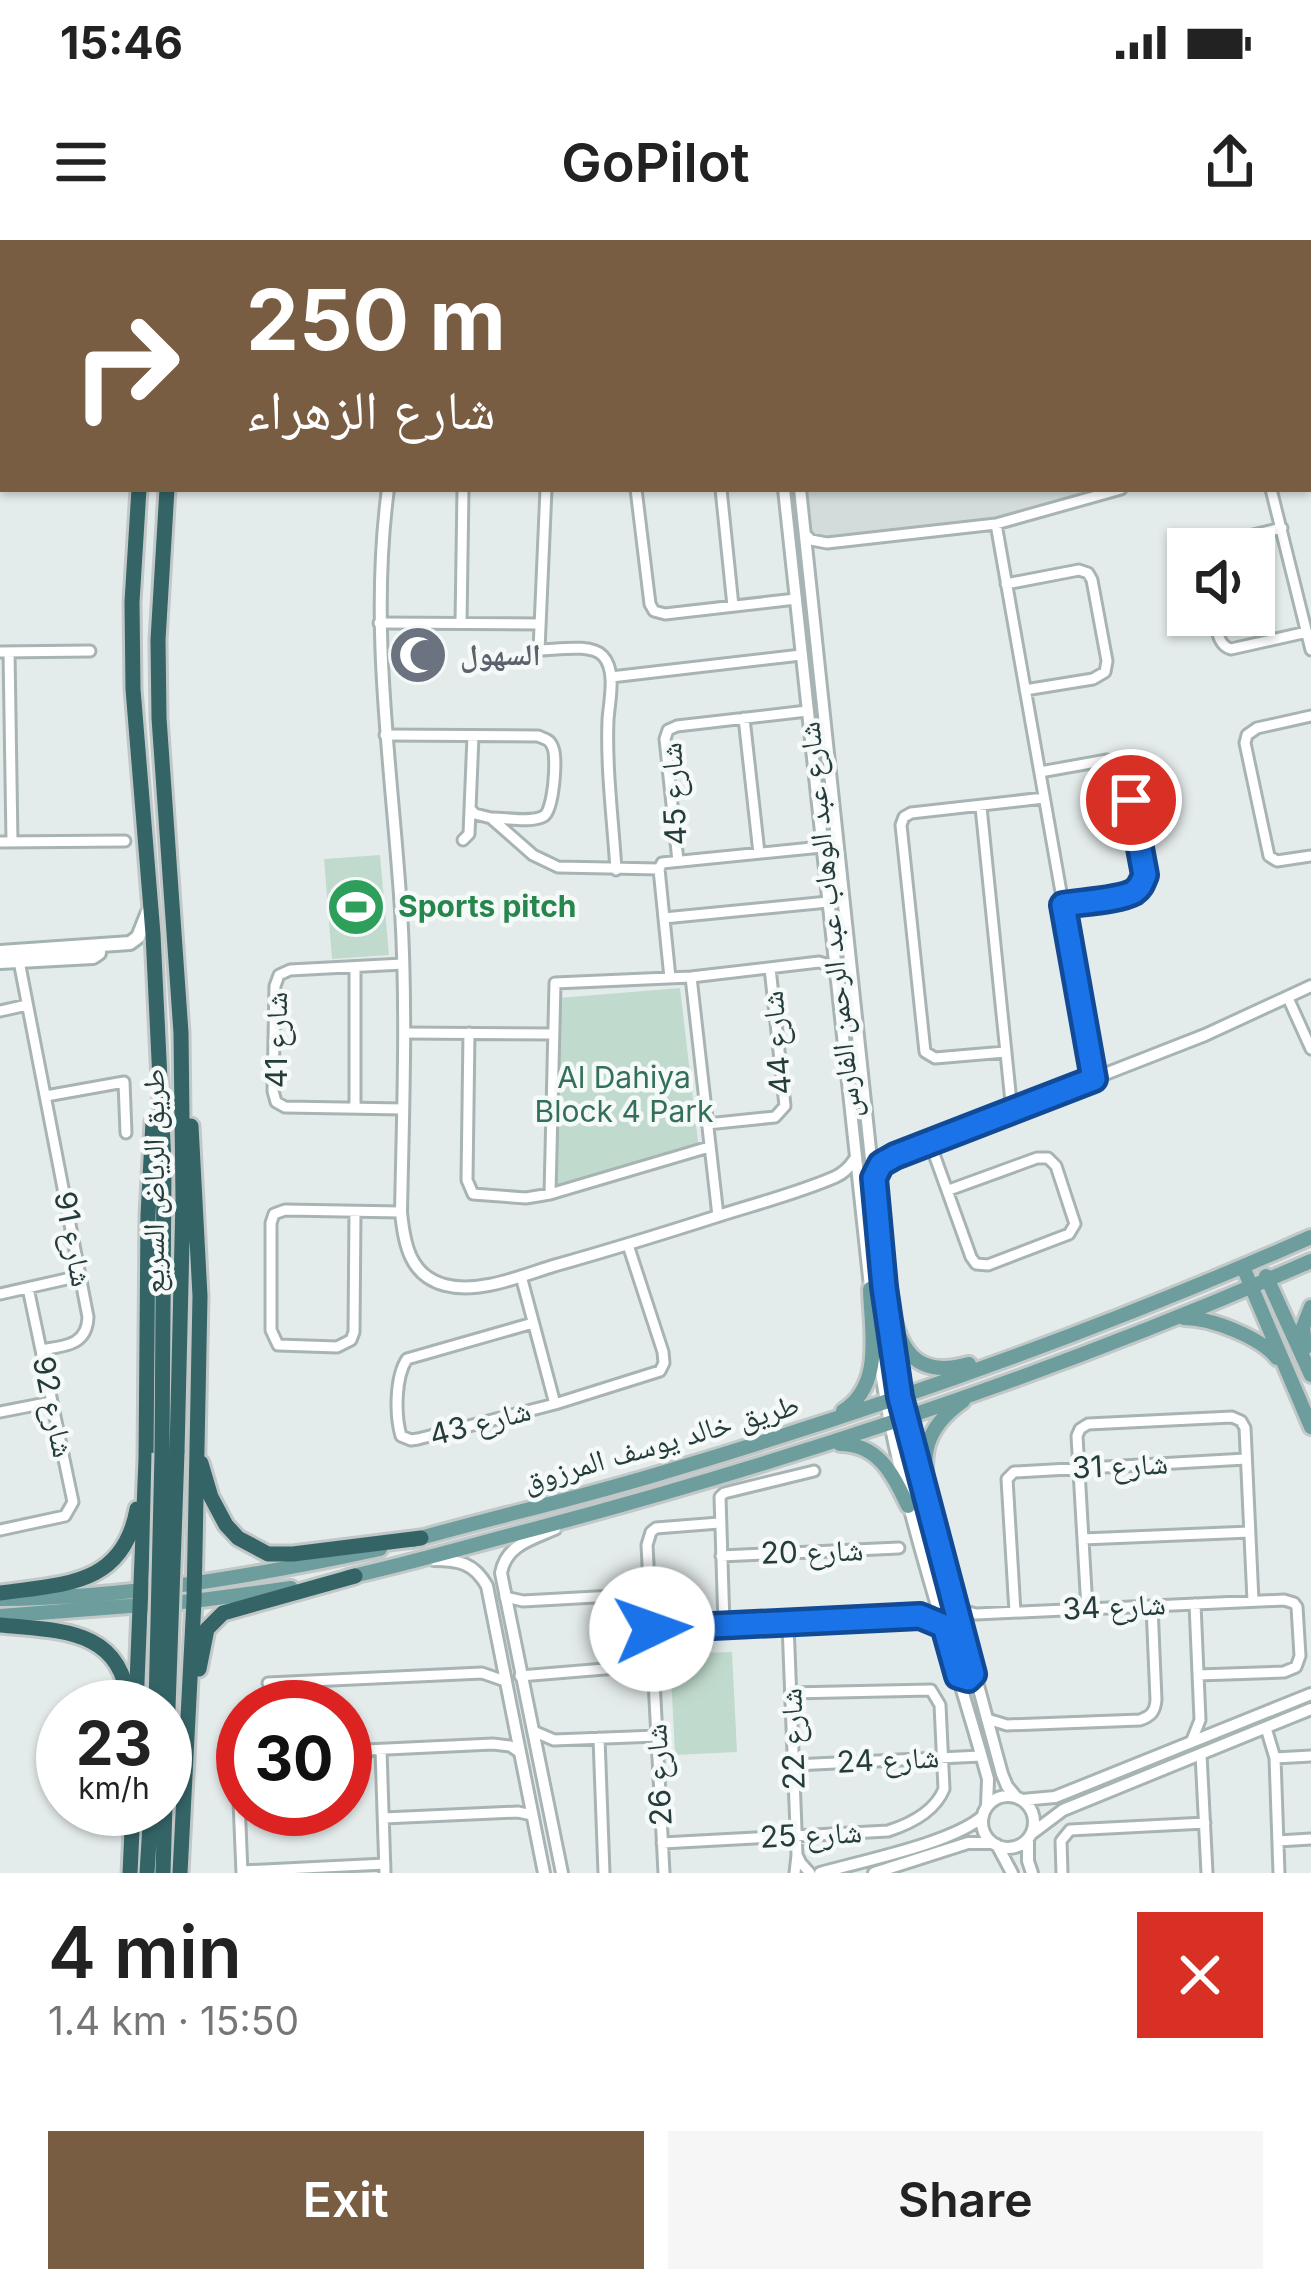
<!DOCTYPE html>
<html lang="en">
<head>
<meta charset="utf-8">
<style>
	body { margin:0; font-family:Inter,"Noto Naskh Arabic",sans-serif; background:#f6f6f6; color:#222; height:100vh; display:flex; flex-direction:column; font-size:45px; white-space:nowrap }
	* { box-sizing:border-box; margin:0 }
	p { font-size:39px; color:#767676 }
	.icon { flex:none; width:66px; height:66px; fill:none; stroke:currentColor; stroke-width:2; stroke-linecap:round; stroke-linejoin:round }
	.map { position:relative; height:1633px; overflow:hidden }
	.panel { display:flex; flex-direction:column; background:#fff; flex:1 }
	.panel>* { flex:none }
	.banner { position:absolute; left:0px; top:0px; width:1311px; height:252px; box-shadow:0 3px 9px #0004; background:#795d43; color:#fff; overflow:hidden }
	.buttons { position:absolute; left:1167px; top:288px; display:grid; gap:24px }
	.buttons a { display:grid; place-items:center; width:108px; height:108px; border-radius:0px; background:#fff; box-shadow:0 3px 9px #0004; font-size:60px }
	.speed { position:absolute; left:36px; top:1440px; display:flex; gap:24px; font-size:60px; font-weight:700; text-align:center }
	.speed>* { display:grid; place-content:center; width:156px; height:156px; border-radius:50%; background:#fff; box-shadow:0 3px 9px #0004; line-height:1 }
	.speed small { font-size:30px; font-weight:400 }
	.speed .limit { border:18px solid #d22; background:#fff; color:#111 }
	.pin { position:absolute; display:grid; place-items:center; width:102px; height:102px; color:#fff; margin:-51px; border:6px solid #fff; border-radius:50%; box-shadow:0 3px 12px #0007 }
	.me { position:absolute; width:132px; margin:-66px; rotate:87deg; stroke-linejoin:round; filter:drop-shadow(0 0 9px #0008) }
	.turn { display:flex; align-items:center; gap:42px; height:252px; padding:0 48px; font-size:54px }
	.turn .icon { width:156px; height:156px; stroke-width:2.5 }
	.turn b { display:block; font-size:84px; line-height:102px }
	.round { display:grid; place-items:center; flex:none; width:126px; height:126px; border-radius:0px; background:#f6f6f6 }
	.headline { display:flex; align-items:center; justify-content:space-between; height:204px; padding:0 48px }
	h1 { font-size:72px; font-weight:600; line-height:90px }
	.action { display:flex; gap:24px; margin-top:auto; padding:24px 48px }
	.action a { flex:1; height:138px; border-radius:0px; background:#795d43; color:#fff; font-size:48px; font-weight:600; line-height:138px; text-align:center }
	.action a+a { background:#f6f6f6; color:#222 }
	.status { display:flex; justify-content:space-between; align-items:center; height:84px; padding:0 60px; background:#fff; direction:ltr }
	.status svg { height:33px; fill:currentColor }
	header { display:flex; justify-content:space-between; align-items:center; height:156px; padding:0 48px; background:#fff; font-size:54px; font-weight:600 }
	.map>svg:first-child { display:block }
</style>
</head>
<body>
<div class="status"><b>15:46</b><svg viewBox="0 0 49 12"><path d="M0 12V9h3v3zM5 12V6h3v6zM10 12V3h3v9zM15 12V0h3v12zM26 1h20v11H26zM47 4h2v5h-2z"/></svg></div>
<header><svg class="icon" aria-label="menu" viewBox="0 0 24 24"><path d="M4 6h16M4 12h16M4 18h16"/></svg>GoPilot<svg class="icon" aria-label="share" viewBox="0 0 24 24"><path d="M12 15V3M7 8l5-5 5 5M5 13v7h14v-7"/></svg></header>
<div class="map">
<svg width="1311" height="1633" viewBox="0 0 1311 1633">
	<rect width="100%" height="100%" fill="#e4eceb"/>
	<!-- built -->
	<path fill="#d3dcda" d="M807,249H1113L997,278L820,300L813,297Z"/>
	<!-- green -->
	<path fill="#c0dbce" d="M380,615L389,715L332,719L324,619Z
		M680,748L699,910L556,945L558,758Z
		M732,1412L737,1512L675,1515L670,1414Z"/>
	<g fill="none" stroke-linecap="round" stroke-linejoin="round">
		<defs>
			<path id="minor" d="M104,0V3
				M699,0V3
				M801,0L802,3
				M975,0L976,3
				M1125,0L1126,3
				M34,3V0
				M294,3L295,0
				M379,3L380,0
				M496,3L497,0
				M0,110H3
				M1308,198L1311,197
				M546,249L539,410C556,410 591,403 603,416C617,431 609,462 608,480C606,529 613,581 616,630
				M636,249L650,364L654,371L665,374L796,359
				M721,249L733,366
				M1271,249L1311,410
				M996,284L1094,839
				M805,294L811,300L827,303L996,284L1121,249
				M1206,309L1215,304L1282,288
				M1006,344L1079,330L1088,333L1092,340L1107,421L1105,432L1093,439L1025,450
				M1214,375C1217,388 1217,405 1231,409L1307,392
				M379,383L539,384
				M461,383L463,249
				M0,412L90,411
				M9,412L12,602
				M611,437L801,415
				M1311,476L1257,488L1247,495L1245,503L1269,616L1277,621L1311,616
				M744,478L759,613
				M385,495L538,496C545,499 550,499 553,508C557,518 554,569 544,576C532,583 507,578 493,578
				M1040,532L1107,520L1124,524L1145,635L1140,646L1132,653L1063,665
				M981,567L1012,872
				M470,569L475,574L491,578L533,615L558,627L659,629L662,623L822,607
				M463,600L469,594L473,496
				M0,602L125,601
				M678,621L665,499L668,490L677,486L807,471
				M659,629L670,738
				M664,678L828,662
				M19,721L88,1077C87,1106 64,1106 41,1110
				M403,724L290,730L279,735L275,746L273,851L276,862L285,867L403,869
				M691,737L718,976
				M1288,758L1311,809
				M0,771L27,765
				M405,793L554,794
				M469,793L467,940L473,954L526,958L550,954L709,907
				M1005,812L935,818L925,812L901,585L904,577L911,573L1044,558
				M46,856L124,842L126,893
				M355,868V727
				M707,884L775,877L785,866L770,728
				M930,903L971,1017L976,1024L988,1025L1069,994L1075,984L1056,926L1048,918H1037L949,950
				M550,954L555,743L691,737L819,722L829,725L836,733
				M355,972L354,1092L351,1100L337,1107L278,1105L271,1090V983L274,974L285,970L401,972
				M521,1036L555,1164
				M0,1054L80,1036
				M533,1083L407,1119C395,1137 395,1175 401,1196L411,1200L418,1199L555,1164L660,1131L664,1123L663,1112L628,1005
				M0,1172L51,1162
				M0,1290L65,1276L73,1262L28,1048
				M1083,1299L1250,1292
				M721,1316L899,1308
				M505,1357L523,1361L650,1354
				M957,1369L976,1374L1284,1360L1294,1363L1297,1367L1300,1416L1296,1427L1284,1432L1198,1435
				M1087,1369L1077,1196L1080,1189L1088,1184L1232,1177L1241,1181L1245,1188L1253,1361
				M1015,1372L1007,1239L1014,1232L1246,1219
				M788,1384L797,1615L795,1633
				M724,1385L720,1257L724,1253L814,1231
				M652,1389L920,1376L944,1386
				M520,1436L653,1425
				M268,1443L482,1433L505,1441
				M987,1479L1007,1485L1140,1480C1151,1476 1155,1472 1156,1460L1152,1366
				M1266,1488L1275,1518L1279,1633
				M533,1491L554,1500L657,1496
				M599,1498L604,1633
				M1192,1500L1200,1480L1195,1364
				M381,1510L385,1633
				M345,1511L493,1504L510,1506L519,1512
				M1201,1514L1207,1633
				M1275,1518L1311,1516
				M794,1525L981,1516
				M384,1578L518,1572L532,1575
				M1278,1601L1311,1599
				M662,1603L888,1591C910,1584 935,1571 944,1549L940,1465L931,1450L791,1453
				M797,1615L801,1623L810,1633
				M242,1631L385,1624
				M242,1633L238,1537L243,1522
				M664,1633L647,1305L651,1292L656,1288L719,1283
				M1062,1633L1061,1601L1070,1590L1205,1583"/>
			<path id="tertiary" d="M153,0V3
				M431,3V0
				M388,249C369,390 392,529 401,670C407,770 403,871 401,972C404,1004 410,1036 445,1045C479,1054 521,1036 553,1026C610,1010 665,993 721,975C759,963 798,953 835,937C844,933 849,928 855,919
				M784,249L871,1056
				M800,249L885,1051
				M873,938L881,924L895,916L1205,795L1311,746
				M888,1076L900,1157L922,1239
				M877,1104C896,1253 948,1395 988,1539L987,1566
				M927,1257L1002,1534L1007,1546L1016,1557
				M555,1289C532,1299 506,1305 501,1333L562,1633
				M434,1320C459,1320 474,1323 487,1346L544,1633
				M982 1582a26 26 0 1 1 52 0a26 26 0 1 1-52 0Z
				M1022,1560L1055,1557L1311,1454
				M1031,1594L1063,1570L1311,1469
				M1028,1599V1621L1032,1633
				M997,1605L1012,1633
				M820,1633C862,1621 953,1603 983,1576
				M874,1633L968,1603H992"/>
			<path id="secondary" d="M1300,3L1310,0
				M1308,16L1311,15
				M0,712L130,703L138,697L148,672
				M0,722L93,717L99,713V707"/>
			<path id="primary" d="M1243,1027L1311,1187
				M1266,1036L1311,1135
				M884,1047C899,1097 904,1142 969,1124
				M1184,1078C1211,1078 1260,1097 1277,1118
				M1305,1108L1303,1087L1311,1067
				M843,1171C884,1145 871,1090 870,1049
				M840,1204C879,1204 893,1235 908,1266
				M928,1261C921,1216 923,1189 963,1161
				M413,1300C498,1276 584,1257 668,1231C887,1166 1102,1089 1311,997
				M348,1337C411,1323 472,1305 534,1289C799,1219 1060,1131 1311,1021
				M0,1359C128,1358 255,1336 380,1309
				M0,1376L194,1361L291,1348"/>
			<path id="motorway" d="M162,3L163,0
				M207,3L208,0
				M139,249L132,362L133,449L153,694L164,924L162,1213
				M167,249L158,400L159,478L181,793L183,959L177,1212
				M201,1223L211,1257L226,1285L238,1298L268,1314H293L421,1298
				M0,1353C64,1344 123,1346 137,1269
				M0,1385C61,1391 121,1388 129,1464
				M199,1429L207,1389L223,1373L355,1336
				M136,1467L146,1219L148,975L153,882
				M130,1633L133,1569
				M147,1633L151,1569
				M163,1633L167,1496
				M180,1633L194,1361L200,1056L191,886"/>
		</defs>
		<!-- minor casing -->
		<use href="#minor" stroke="#a7b4b3" stroke-width="15"/>
		<!-- tertiary casing -->
		<use href="#tertiary" stroke="#a7b4b3" stroke-width="16"/>
		<!-- secondary casing -->
		<use href="#secondary" stroke="#a1b4b2" stroke-width="18"/>
		<!-- primary casing -->
		<use href="#primary" stroke="#c2c8c8" stroke-width="20"/>
		<!-- motorway casing -->
		<use href="#motorway" stroke="#c2c8c8" stroke-width="21"/>
		<!-- minor -->
		<use href="#minor" stroke="#fff" stroke-width="9"/>
		<!-- tertiary -->
		<use href="#tertiary" stroke="#fff" stroke-width="10"/>
		<!-- secondary -->
		<use href="#secondary" stroke="#fff" stroke-width="12"/>
		<!-- primary -->
		<use href="#primary" stroke="#6d9d9d" stroke-width="14"/>
		<!-- motorway -->
		<use href="#motorway" stroke="#346466" stroke-width="15"/>
		<defs>
			<path id="motorway-bridge" d="M156,1467L162,1213
				M167,1496L177,1212"/>
		</defs>
		<!-- motorway-bridge casing -->
		<use href="#motorway-bridge" stroke="#c2c8c8" stroke-width="21" stroke-linecap="butt"/>
		<!-- motorway-bridge -->
		<use href="#motorway-bridge" stroke="#346466" stroke-width="15"/>
	</g>
	<g fill="none" stroke-linecap="round" stroke-linejoin="round">
		<defs>
			<path id="route" d="M652,1389L920,1376L944,1386L958,1436L968,1439L973,1434L900,1157L884,1047L874,938L881,924L895,916L1094,839L1063,665C1081,662 1120,660 1134,652C1141,647 1142,642 1145,635L1131,560"/>
		</defs>
		<!-- route casing -->
		<use href="#route" stroke="#114b97" stroke-width="30"/>
		<!-- route -->
		<use href="#route" stroke="#1a73e8" stroke-width="21"/>
	</g>
	<!-- icons -->
	<defs>
		<symbol id="mosque-disc" viewBox="-11 -11 22 22"><circle r="9.5" fill="#6b7280" stroke="#f5f9f8"/><path d="M3.5-4.9A6 6 0 1 0 3.5 4.9A5 5 0 1 1 3.5-4.9Z" fill="#fff"/></symbol>
		<symbol id="stadium-disc" viewBox="-11 -11 22 22"><circle r="9.5" fill="#2e9e5b" stroke="#f5f9f8"/><path d="M0-5a6.5 5 0 1 0 0 10a6.5 5 0 1 0 0-10ZM-3.5-1.8h7v3.6h-7Z" fill="#fff"/></symbol>
	</defs>
	<g fill-rule="evenodd">
		<use href="#mosque-disc" x="385" y="382" width="66" height="66"/>
		<use href="#stadium-disc" x="323" y="634" width="66" height="66"/>
	</g>
	<g text-anchor="middle" stroke-width="9" stroke-linejoin="round" paint-order="stroke">
		<!-- worship labels -->
		<g font-size="30" font-weight="bold" fill="#5b616d" stroke="#f5f9f8" text-anchor="start">
			<text x="460" y="425">السهول</text>
		</g>
		<!-- street labels -->
		<g font-size="30" fill="#253c3c" stroke="#f5f9f8">
			<text transform="translate(674 554) rotate(-93)" y="10">شارع 45</text>
			<text transform="translate(830 680) rotate(-96)" y="10">شارع عبد الوهاب عبد الرحمن الفارس</text>
			<text transform="translate(277 800) rotate(-90)" y="10">شارع 41</text>
			<text transform="translate(777 803) rotate(-95)" y="10">شارع 44</text>
			<text transform="translate(154 941) rotate(-90)" y="10">طريق الرياض السريع</text>
			<text transform="translate(73 999) rotate(79)" y="10">شارع 91</text>
			<text transform="translate(53 1167) rotate(78)" y="10">شارع 92</text>
			<text transform="translate(480 1183) rotate(-15)" y="10">شارع 43</text>
			<text transform="translate(661 1203) rotate(-16)" y="10">طريق خالد يوسف المرزوق</text>
			<text transform="translate(1120 1226) rotate(-3)" y="10">شارع 31</text>
			<text transform="translate(812 1312) rotate(-2)" y="10">شارع 20</text>
			<text transform="translate(1114 1367) rotate(-3)" y="10">شارع 34</text>
			<text transform="translate(793 1499) rotate(-92)" y="10">شارع 22</text>
			<text transform="translate(888 1520) rotate(-3)" y="10">شارع 24</text>
			<text transform="translate(659 1535) rotate(-93)" y="10">شارع 26</text>
			<text transform="translate(811 1595) rotate(-3)" y="10">شارع 25</text>
		</g>
		<!-- leisure labels -->
		<g font-size="30" font-weight="bold" fill="#27864d" stroke="#f5f9f8" text-anchor="start">
			<text x="398" y="677">Sports pitch</text>
		</g>
		<!-- park labels -->
		<g font-size="30" fill="#336f59" stroke="#f5f9f8">
			<text x="624" y="848">Al Dahiya<tspan x="624" dy="34">Block 4 Park</tspan></text>
		</g>
	</g>
</svg>
<div class="buttons">
<a><svg class="icon" aria-label="sound" viewBox="0 0 24 24"><path d="M4 9h4l5-4v14l-5-4H4zM17 9q2 3 0 6"/></svg></a>
</div>
<div class="speed"><div>23<small>km/h</small></div><div class="limit">30</div></div>
<div class="pin" style="left:1131px;top:560px;background:#d93025"><svg class="icon" aria-label="arrive" viewBox="0 0 24 24"><path d="M6 21V4h12l-3 4 3 4H6"/></svg></div>
<svg class="me" style="left:652px;top:1389px" viewBox="-20 -20 40 40"><circle r="19" fill="#fff"/><path d="M0-13L10 11 0 6-10 11z" fill="#1a73e8"/></svg>
<div class="banner">
<div class="turn"><svg class="icon" aria-label="right" viewBox="0 0 24 24"><path d="M7 20v-9h11M14 6l5 5-5 5"/></svg><div><b>250 m</b>شارع الزهراء</div></div>
</div>
</div>
<section class="panel">
<div class="headline"><div><h1>4 min</h1><p>1.4 km · 15:50</p></div><a class="round" style="background:#d93025;color:#fff"><svg class="icon" aria-label="close" viewBox="0 0 24 24"><path d="M6 6l12 12M18 6L6 18"/></svg></a></div>
<div class="action"><a>Exit</a><a>Share</a></div>
</section>
</body>
</html>
